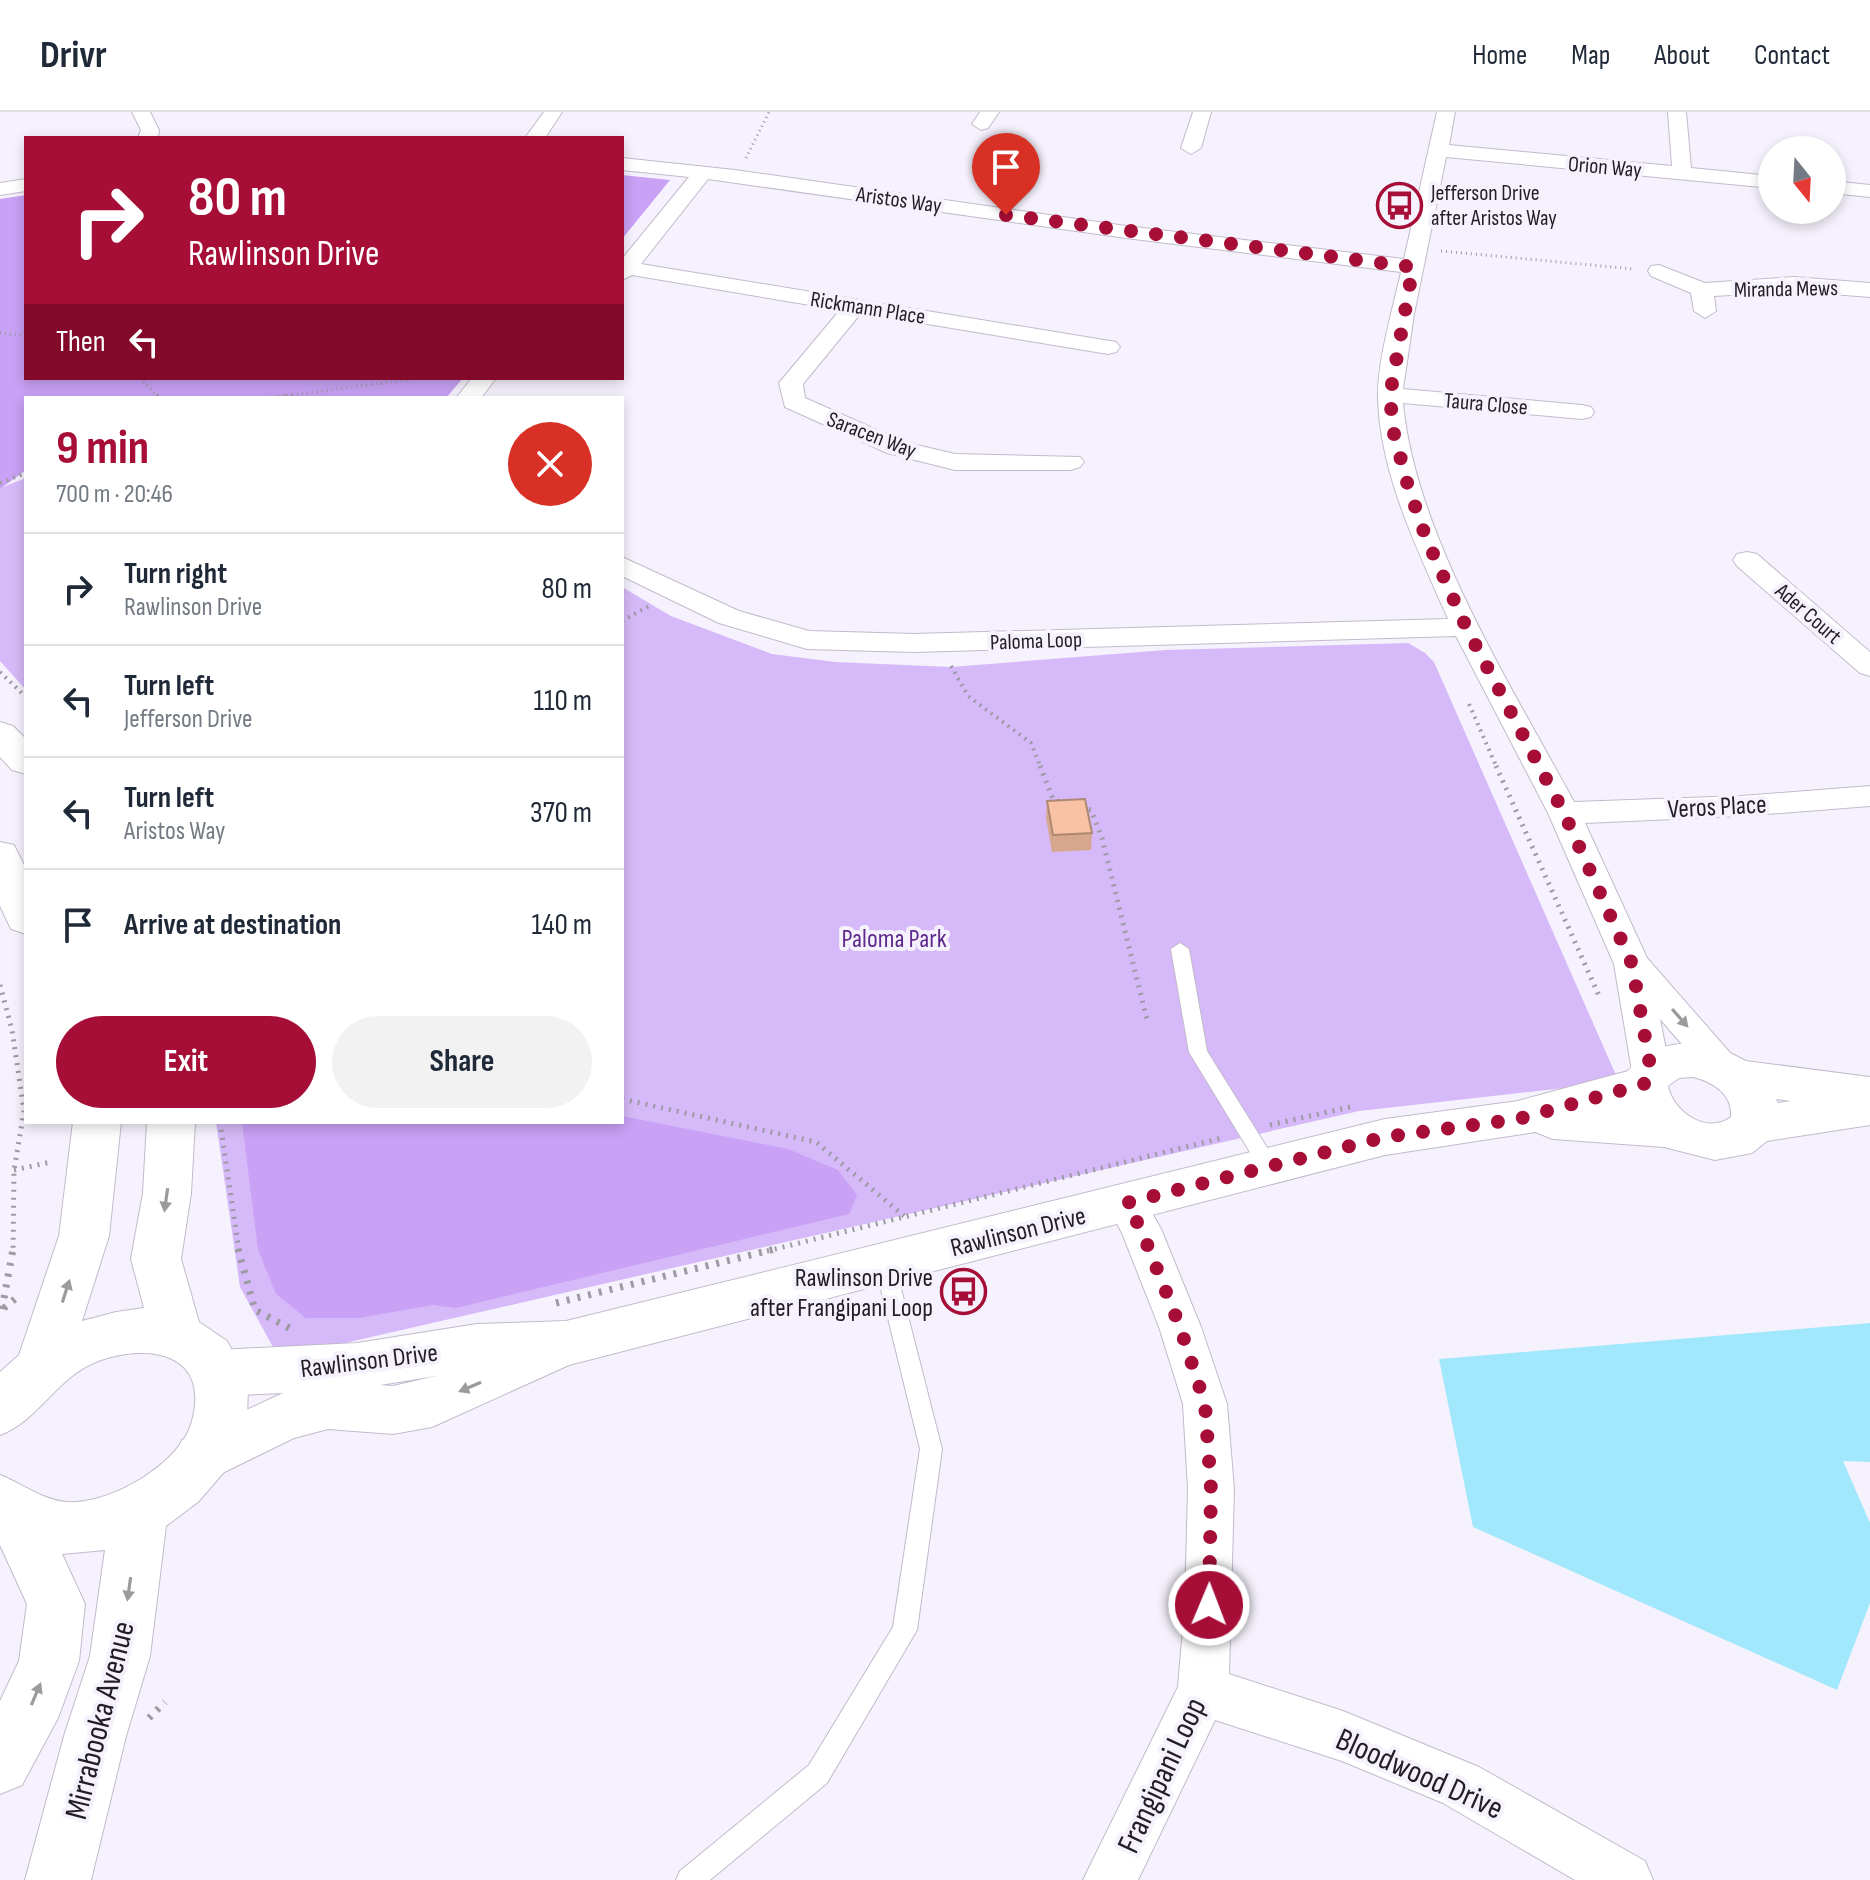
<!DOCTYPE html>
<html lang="en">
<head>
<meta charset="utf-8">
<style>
	body { margin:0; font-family:"Sofia Sans Condensed",sans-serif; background:#f2f2f3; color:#1f2937; height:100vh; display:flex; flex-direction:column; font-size:30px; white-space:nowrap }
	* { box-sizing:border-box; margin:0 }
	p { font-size:26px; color:#747a83 }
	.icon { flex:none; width:44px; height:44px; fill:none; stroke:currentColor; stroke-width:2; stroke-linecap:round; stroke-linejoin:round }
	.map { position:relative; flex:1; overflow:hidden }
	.sheet { position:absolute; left:24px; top:284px; width:600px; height:728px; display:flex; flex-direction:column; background:#fff; border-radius:0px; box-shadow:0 4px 12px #0003 }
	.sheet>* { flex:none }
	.hud { position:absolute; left:24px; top:24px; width:600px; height:244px; border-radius:0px; box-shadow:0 4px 12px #0003; background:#a60d37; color:#fff; overflow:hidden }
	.needle { width:52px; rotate:162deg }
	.controls { position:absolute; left:1758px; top:24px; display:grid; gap:16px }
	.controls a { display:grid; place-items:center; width:88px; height:88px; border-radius:50%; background:#fff; box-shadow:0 4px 12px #0003; font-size:40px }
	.pin { position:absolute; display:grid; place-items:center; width:68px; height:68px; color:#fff; margin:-82px -34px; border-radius:50% 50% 50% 0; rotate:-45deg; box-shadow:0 0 8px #0007 }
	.pin .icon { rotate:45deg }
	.me { position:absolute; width:88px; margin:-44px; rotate:1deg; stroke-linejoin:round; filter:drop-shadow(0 0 6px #0008) }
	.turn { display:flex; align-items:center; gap:28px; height:168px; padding:0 32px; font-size:36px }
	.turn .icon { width:104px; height:104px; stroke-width:2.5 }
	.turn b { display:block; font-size:56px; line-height:68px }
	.then { display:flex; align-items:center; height:76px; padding:0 32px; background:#0003; gap:16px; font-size:30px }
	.round { display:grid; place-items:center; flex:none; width:84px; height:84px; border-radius:42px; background:#f2f2f3 }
	.headline { display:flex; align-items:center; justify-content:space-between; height:136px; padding:0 32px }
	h1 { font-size:48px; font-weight:700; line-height:60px; color:#a60d37 }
	.button { display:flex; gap:16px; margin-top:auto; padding:16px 32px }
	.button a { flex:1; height:92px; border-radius:48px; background:#a60d37; color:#fff; font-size:32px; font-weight:700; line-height:92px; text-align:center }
	.button a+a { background:#f2f2f3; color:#1f2937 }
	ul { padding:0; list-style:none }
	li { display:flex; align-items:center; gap:24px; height:112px; padding:0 32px; border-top:2px solid #e0e1e3 }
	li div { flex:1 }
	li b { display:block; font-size:30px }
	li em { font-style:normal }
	header { display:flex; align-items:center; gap:48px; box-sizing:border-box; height:112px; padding:0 40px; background:#fff; border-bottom:2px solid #e0e1e3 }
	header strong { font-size:38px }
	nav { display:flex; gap:44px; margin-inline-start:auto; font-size:28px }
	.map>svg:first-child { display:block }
</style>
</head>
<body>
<header>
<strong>Drivr</strong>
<nav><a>Home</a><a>Map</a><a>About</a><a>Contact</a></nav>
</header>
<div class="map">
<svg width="1870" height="1768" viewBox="0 0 1870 1768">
	<rect width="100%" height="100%" fill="#f6f2fd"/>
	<!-- green -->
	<path fill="#d6b9f8" d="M26,366V578L0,549V376Z
		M622,475L671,504L772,542L835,550L951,555L1166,538L1408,531L1425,541L1434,550L1619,970L1359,999L279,1246L240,1175L216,1010H622Z"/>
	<!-- forest -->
	<path fill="#c9a1f5" d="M622,63L670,68L622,127Z
		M26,83V266H463L446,286H26V358L0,377V87Z
		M622,1004L788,1037L838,1058L857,1083L849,1102L456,1196L433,1193L359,1206H306L276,1182L258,1137L242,1010H622Z"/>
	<!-- water -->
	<path fill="#a2e8fc" d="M1870,1211V1350L1843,1349L1870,1411V1491L1837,1578L1473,1415L1439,1247Z"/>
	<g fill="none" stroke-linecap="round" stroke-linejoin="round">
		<defs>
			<path id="lane" d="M1180,831L1189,837L1207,939L1276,1050L1279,1055L1276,1060L1269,1063L1262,1060L1189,940L1171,837Z
				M885,1144L892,1147L895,1153L942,1337L917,1518L827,1671L710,1768H676L680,1759L809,1653L893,1515L920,1337L875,1153L878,1147Z"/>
			<path id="street" d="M132,0H150L159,18L158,26H138L141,18Z
				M544,0H562L545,26H525Z
				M980,0H999L988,16L981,18L972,12Z
				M1193,0H1211L1201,36L1191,42L1181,36Z
				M1437,0H1455L1449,33L1672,54L1668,0H1686L1691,56L1772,64V76L1446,45L1414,202L1403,277L1582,293L1591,295L1594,300L1591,305L1582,307L1403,291C1415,422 1512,575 1574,690L1741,684L1870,674V694L1741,704L1585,711L1647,846L1746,959L1740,969L1727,973L1714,969L1660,907L1670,959L1664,969L1651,973L1638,969L1632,959L1614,852L1548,701L1456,524L914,540L807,537L719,511L622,464V445L739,499L809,519L914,522L1448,507C1418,438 1380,363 1378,286C1377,250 1393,196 1401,160L1126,126L708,67L641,152L1116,230L1120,235L1116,240L1108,242L861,201L803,272L805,286L904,330L955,342L1080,345L1084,350L1080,355L1071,358H955L887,341L785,295L779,271L840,198L632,163L622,168V147L689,65L622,58V46L735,58L1126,114L1404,147Z
				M26,67V79L0,83V71Z
				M1832,69L1870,73V85L1832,81Z
				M1659,153L1705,171L1794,165L1870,171V185L1794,179L1714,184L1716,199L1705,206L1694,199L1691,181L1651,164L1648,159L1651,154Z
				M472,266H496L481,286H456Z
				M1747,440L1757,442L1870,540V564L1860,561L1737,454L1733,448L1737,442Z
				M1126,1075L1140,1080L1161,1117L1201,1215L1227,1292L1234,1377L1229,1562L1343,1599L1479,1655L1645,1749L1653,1768H1575L1443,1691L1342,1649L1215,1608L1138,1768H1083L1178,1575L1185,1493L1188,1377L1183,1292L1159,1215L1122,1121L1106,1091L1112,1080Z"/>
			<path id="secondary" d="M1693,931L1730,941L1746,949L1870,965V1013L1767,1029L1752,1041L1715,1048L1664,1035L1553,1027L1535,1020L1385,1043L569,1253L432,1315L393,1322L328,1317L294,1326L202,1371L182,1364L174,1346L182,1328L283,1281L219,1284L200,1277L192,1261L200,1245L219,1238L357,1231L477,1212L566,1209L1385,1007L1518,989L1628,959C1645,937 1666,932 1693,931ZM1693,965C1713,970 1733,982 1731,1005C1707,1023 1673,1000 1668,974L1679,966ZM1776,987L1791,989L1778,991ZM436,1264L393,1274L380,1273Z"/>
			<path id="primary" d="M0,610L13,614L26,627V662L12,658L0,645Z
				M0,730L14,733L26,757V822L11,817L0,794Z
				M73,1010H121L109,1124L82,1209L116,1200L144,1196L131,1147L143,1081L147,1010H195L191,1081L181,1147L199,1210L227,1229L244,1261L248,1273L247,1309L224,1360L198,1390L166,1414L150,1544L126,1624L91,1768H25L64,1624L90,1544L105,1438L62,1442L85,1492L79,1549L58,1606L22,1673L0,1682V1589L19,1549L27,1492L0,1433V1363C23,1372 42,1388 67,1390C109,1393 181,1352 192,1309C210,1242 151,1231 101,1248C57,1263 39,1309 0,1323V1260L19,1243L59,1124Z"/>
		</defs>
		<!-- lane casing -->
		<use href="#lane" stroke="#c2bacc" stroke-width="2"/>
		<!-- street casing -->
		<use href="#street" stroke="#c2bacc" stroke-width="2"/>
		<!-- secondary casing -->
		<use href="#secondary" stroke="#c2bacc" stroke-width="2"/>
		<!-- primary casing -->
		<use href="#primary" stroke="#c2bacc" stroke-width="2"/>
		<!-- path-far3 -->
		<path stroke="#9d9aa3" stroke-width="3" stroke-dasharray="1 4" stroke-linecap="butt" d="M746,46L769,0
			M1441,139L1634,157
			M0,221L26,224
			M140,266L158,285
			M277,285L420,266"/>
		<!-- path-far2 -->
		<path stroke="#9d9aa3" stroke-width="4" stroke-dasharray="2 5" stroke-linecap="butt" d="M156,283L159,286
			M270,286L292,283
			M0,371L26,361
			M622,509L649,494
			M951,554L968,584L1031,631L1041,656
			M0,560L26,585
			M1469,592L1497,656"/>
		<!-- path-far1 -->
		<path stroke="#9d9aa3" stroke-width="5" stroke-dasharray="2 6" stroke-linecap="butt" d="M1040,654L1053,687L1060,690
			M1496,654L1600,886
			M1081,696L1091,698L1102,726L1147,908
			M0,873L12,918L24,999L14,1058L13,1139
			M622,987L816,1030L904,1104
			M220,1010L239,1139
			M1270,1013L1350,995
			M14,1058L51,1050
			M767,1139L1222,1026"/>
		<!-- path -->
		<path stroke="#9d9aa3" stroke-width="7" stroke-dasharray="3 8" stroke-linecap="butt" d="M238,1137L255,1198L291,1217
			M556,1191L775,1137
			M4,1196L21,1182
			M2,1197L13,1137
			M149,1606L165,1590"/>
		<!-- lane -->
		<use href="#lane" fill="#fff" fill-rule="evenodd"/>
		<!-- street -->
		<use href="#street" fill="#fff" fill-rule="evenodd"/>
		<!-- secondary -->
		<use href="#secondary" fill="#fff" fill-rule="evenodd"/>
		<!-- primary -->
		<use href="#primary" fill="#fff" fill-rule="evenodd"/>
	</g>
	<!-- wall -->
	<path fill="#d6a78d" d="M1047,689L1092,721L1091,738L1052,740L1046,706Z"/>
	<!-- building -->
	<path fill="#f9c2a4" stroke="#ae8873" stroke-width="2" d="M1085,687L1092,721L1053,723L1047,689Z"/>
	<!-- one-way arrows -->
	<defs><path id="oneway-solid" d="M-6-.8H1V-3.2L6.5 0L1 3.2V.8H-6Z" transform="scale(2)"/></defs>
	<g fill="#9b9a9c">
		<use href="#oneway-solid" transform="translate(1680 906) rotate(49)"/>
		<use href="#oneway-solid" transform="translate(166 1088) rotate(98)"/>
		<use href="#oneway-solid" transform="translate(66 1179) rotate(-72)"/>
		<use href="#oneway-solid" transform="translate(470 1275) rotate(157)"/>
		<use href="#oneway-solid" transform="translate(129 1477) rotate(98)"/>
		<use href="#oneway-solid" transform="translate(36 1582) rotate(-67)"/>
	</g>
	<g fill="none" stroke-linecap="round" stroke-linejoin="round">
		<!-- route -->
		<path stroke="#a60d37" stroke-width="14" stroke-dasharray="0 25.2" d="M1006,103L1413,155L1390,283L1393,318L1408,374L1426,426L1466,515L1564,701L1632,852L1651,959L1644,972L1518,1007L1385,1025L1126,1091L1141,1117L1180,1215L1205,1292L1211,1377L1209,1493"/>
	</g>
	<!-- icons -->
	<defs>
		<symbol id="bus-ring" viewBox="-11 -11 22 22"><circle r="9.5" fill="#f6f2fd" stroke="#a60d37" stroke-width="1.5"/><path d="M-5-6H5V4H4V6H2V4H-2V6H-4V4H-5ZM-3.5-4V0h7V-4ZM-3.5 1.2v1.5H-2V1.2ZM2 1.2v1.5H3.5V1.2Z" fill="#a60d37"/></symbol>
	</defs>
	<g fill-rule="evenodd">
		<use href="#bus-ring" x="1374" y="68" width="51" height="51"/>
		<use href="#bus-ring" x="938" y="1154" width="51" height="51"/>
	</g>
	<g text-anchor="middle" stroke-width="8" stroke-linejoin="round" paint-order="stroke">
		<!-- far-street labels -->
		<g font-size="22" fill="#211e24" stroke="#f6f2fd">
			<text transform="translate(1605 54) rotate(5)" y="8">Orion Way</text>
			<text transform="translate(899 87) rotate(8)" y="8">Aristos Way</text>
			<text transform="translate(1786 176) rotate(-1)" y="8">Miranda Mews</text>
			<text transform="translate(868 195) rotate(9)" y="8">Rickmann Place</text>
			<text transform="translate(1486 291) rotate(5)" y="8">Taura Close</text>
			<text transform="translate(872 322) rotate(21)" y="8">Saracen Way</text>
			<text transform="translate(1809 501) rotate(41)" y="8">Ader Court</text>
			<text transform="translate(1036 528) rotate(-2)" y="8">Paloma Loop</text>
		</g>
		<!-- far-poi labels -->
		<g font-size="22" fill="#211e24" stroke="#f6f2fd" text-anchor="start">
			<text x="1431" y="88">Jefferson Drive<tspan x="1431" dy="25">after Aristos Way</tspan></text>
		</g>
		<!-- street labels -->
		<g font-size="26" fill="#211e24" stroke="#f6f2fd">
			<text transform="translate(1717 694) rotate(-3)" y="9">Veros Place</text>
			<text transform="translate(1018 1119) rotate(-14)" y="9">Rawlinson Drive</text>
			<text transform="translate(369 1248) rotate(-7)" y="9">Rawlinson Drive</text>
		</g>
		<!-- park labels -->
		<g font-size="26" fill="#5f2a8b" stroke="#f6f2fd">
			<text x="894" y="835">Paloma Park</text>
		</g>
		<!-- poi labels -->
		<g font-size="26" fill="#211e24" stroke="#f6f2fd" text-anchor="end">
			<text x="933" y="1174">Rawlinson Drive<tspan x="933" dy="30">after Frangipani Loop</tspan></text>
		</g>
		<!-- near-street labels -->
		<g font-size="32" fill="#211e24" stroke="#f6f2fd">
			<text transform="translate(99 1608) rotate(-76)" y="11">Mirrabooka Avenue</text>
			<text transform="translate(1420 1661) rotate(24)" y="11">Bloodwood Drive</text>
			<text transform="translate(1161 1663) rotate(-65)" y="11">Frangipani Loop</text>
		</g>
	</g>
</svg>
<div class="controls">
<a><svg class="needle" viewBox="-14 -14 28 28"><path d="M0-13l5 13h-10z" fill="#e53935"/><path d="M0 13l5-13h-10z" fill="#747a83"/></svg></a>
</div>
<div class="pin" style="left:1006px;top:103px;background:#d93025"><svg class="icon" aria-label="arrive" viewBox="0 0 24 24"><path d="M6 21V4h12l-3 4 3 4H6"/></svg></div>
<svg class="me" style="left:1209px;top:1493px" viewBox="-20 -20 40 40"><circle r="17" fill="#a60d37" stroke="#fff" stroke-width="3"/><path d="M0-11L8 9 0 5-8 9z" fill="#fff"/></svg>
<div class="hud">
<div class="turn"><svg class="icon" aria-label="right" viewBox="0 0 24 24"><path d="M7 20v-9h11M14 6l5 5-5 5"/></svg><div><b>80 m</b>Rawlinson Drive</div></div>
<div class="then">Then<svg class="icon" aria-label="left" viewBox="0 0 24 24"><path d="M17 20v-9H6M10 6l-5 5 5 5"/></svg></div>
</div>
<section class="sheet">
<div class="headline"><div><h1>9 min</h1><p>700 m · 20:46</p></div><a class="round" style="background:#d93025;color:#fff"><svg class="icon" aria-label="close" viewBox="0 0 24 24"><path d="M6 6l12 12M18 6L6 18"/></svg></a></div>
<ul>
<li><svg class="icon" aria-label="right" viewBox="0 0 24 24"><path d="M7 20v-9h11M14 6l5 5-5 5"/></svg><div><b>Turn right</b><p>Rawlinson Drive</p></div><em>80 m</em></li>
<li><svg class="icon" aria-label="left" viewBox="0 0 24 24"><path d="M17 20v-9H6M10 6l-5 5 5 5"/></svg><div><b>Turn left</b><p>Jefferson Drive</p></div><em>110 m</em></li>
<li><svg class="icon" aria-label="left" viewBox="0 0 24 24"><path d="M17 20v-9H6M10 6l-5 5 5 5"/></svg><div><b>Turn left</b><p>Aristos Way</p></div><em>370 m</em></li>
<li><svg class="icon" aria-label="arrive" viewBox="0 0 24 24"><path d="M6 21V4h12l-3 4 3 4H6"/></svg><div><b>Arrive at destination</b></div><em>140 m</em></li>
</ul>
<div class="button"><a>Exit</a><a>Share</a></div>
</section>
</div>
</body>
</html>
